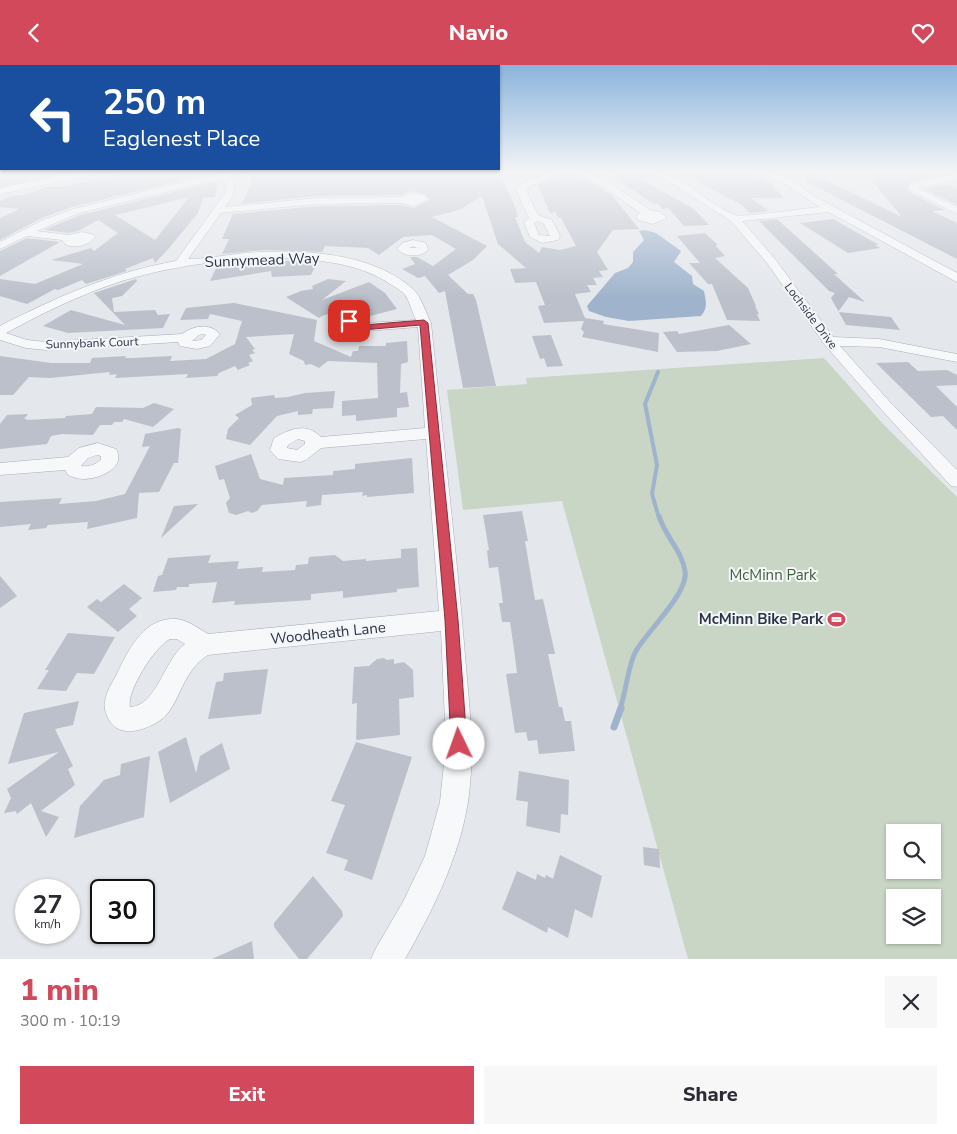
<!DOCTYPE html>
<html lang="en">
<head>
<meta charset="utf-8">
<style>
	body { margin:0; font-family:"Nunito Sans",sans-serif; background:#f7f7f7; color:#2b2b33; height:100vh; display:flex; flex-direction:column; font-size:19px; white-space:nowrap }
	* { box-sizing:border-box; margin:0 }
	p { font-size:16px; color:#7c7c81 }
	.icon { flex:none; width:28px; height:28px; fill:none; stroke:currentColor; stroke-width:2; stroke-linecap:round; stroke-linejoin:round }
	.map { position:relative; height:894px; overflow:hidden }
	.details { display:flex; flex-direction:column; background:#fff; flex:1 }
	.details>* { flex:none }
	.banner { position:absolute; left:0px; top:0px; width:500px; height:105px; box-shadow:0 1px 4px #0004; background:#1a4fa0; color:#fff; overflow:hidden }
	.fabs { position:absolute; left:886px; top:759px; display:grid; gap:10px }
	.fabs a { display:grid; place-items:center; width:55px; height:55px; border-radius:0px; background:#fff; box-shadow:0 1px 4px #0004; font-size:25px }
	.speed { position:absolute; left:15px; top:814px; display:flex; gap:10px; font-size:25px; font-weight:700; text-align:center }
	.speed>* { display:grid; place-content:center; width:65px; height:65px; border-radius:50%; background:#fff; box-shadow:0 1px 4px #0004; line-height:1 }
	.speed small { font-size:12px; font-weight:400 }
	.speed .limit { border:2px solid #111; border-radius:8px; background:#fff; color:#111 }
	.pin { position:absolute; display:grid; place-items:center; width:42px; height:42px; color:#fff; margin:-21px; border-radius:10px; box-shadow:0 2px 8px #0006 }
	.me { position:absolute; width:55px; margin:-28px; rotate:357deg; stroke-linejoin:round; filter:drop-shadow(0 0 4px #0008) }
	.turn { display:flex; align-items:center; gap:18px; height:105px; padding:0 20px; font-size:22px }
	.turn .icon { width:65px; height:65px; stroke-width:2.5 }
	.turn b { display:block; font-size:35px; line-height:42px }
	.round { display:grid; place-items:center; flex:none; width:52px; height:52px; border-radius:0px; background:#f7f7f7 }
	.head { display:flex; align-items:center; justify-content:space-between; height:85px; padding:0 20px }
	h1 { font-size:30px; font-weight:800; line-height:38px; color:#d1495b }
	.primary-button { display:flex; gap:10px; margin-top:auto; padding:10px 20px }
	.primary-button a { flex:1; height:58px; border-radius:0px; background:#d1495b; color:#fff; font-size:20px; font-weight:800; line-height:58px; text-align:center }
	.primary-button a+a { background:#f7f7f7; color:#2b2b33 }
	header { display:flex; justify-content:space-between; align-items:center; height:65px; padding:0 20px; background:#d1495b; color:#fff; font-size:22px; font-weight:800 }
	.map>svg:first-child { display:block }
</style>
</head>
<body>
<header><svg class="icon" aria-label="back" viewBox="0 0 24 24"><path d="M15 5l-7 7 7 7"/></svg>Navio<svg class="icon" aria-label="heart" viewBox="0 0 24 24"><path d="M12 20l-8-8c-3-5 5-10 8-4 3-6 11-1 8 4z"/></svg></header>
<div class="map">
<svg width="957" height="894" viewBox="0 0 957 894">
	<rect width="100%" height="100%" fill="#e4e7ec"/>
	<!-- green -->
	<path fill="#c9d6c5" fill-rule="evenodd" d="M0,106H79L0,122Z
		M824,293L883,359L957,432V894H688L562,436L463,445L447,325L527,319L526,313ZM895,768H932V805H895ZM895,832H932V870H895Z"/>
	<!-- water -->
	<path fill="#9fb4cc" d="M645,165L656,168L681,186L674,197L692,211L693,219L704,226C706,236 708,243 701,251L629,256L606,252L589,246L587,241L615,208L628,203L633,197V187L644,175L639,166Z"/>
	<g fill="none" stroke-linecap="round" stroke-linejoin="round">
		<!-- stream-far2 -->
		<path stroke="#9fb4cc" stroke-width="4" d="M658,307L645,339L657,400L652,429L659,453"/>
		<!-- stream-far1 -->
		<path stroke="#9fb4cc" stroke-width="5" d="M620,644C626,628 628,599 636,586C647,566 689,528 685,506C682,486 665,471 659,451"/>
		<!-- stream -->
		<path stroke="#9fb4cc" stroke-width="7" d="M614,662L621,643"/>
	</g>
	<!-- building -->
	<path fill="#bbc0ca" fill-rule="evenodd" d="M131,106H199L204,110L72,142L42,153L0,175V153L20,144L0,142V136L11,131L24,130L41,124L42,122H63Z
		M268,106H499L516,144L518,152H515L525,177L539,188L542,182L560,185L576,181L561,153L558,152L555,147L550,148L538,120L566,106H570L611,129L639,164L613,165L597,187L608,205L599,206L603,212L593,213L597,220H587L591,227L575,229L585,253L604,256L603,259L659,268L658,287L582,272L584,267L581,264L584,256L544,258L538,241L545,240L536,217L515,218L510,204L526,203L498,179L482,131L459,145L432,152L487,181L473,195L448,210L468,229H473L476,235L496,321L463,323L445,226L439,228L425,211L418,213L402,204L415,199L410,192H417L433,201L456,184L432,170L403,172L379,190L368,183L325,181L322,187L265,185L222,189L229,174H222L233,149L317,141L401,140L414,143L430,135L425,129L412,126L402,130L317,131L240,139L244,136L252,114L250,110Z
		M611,106H645L654,112L642,115L694,144L709,160L684,161L668,143L663,144L657,138L654,139L626,121Z
		M677,106H744L769,117L784,133H751L769,146L750,148L742,140Z
		M884,106H917L931,112L911,116L906,125L944,145L932,146L957,158V194L805,116L809,107L902,152L869,112Z
		M214,117L217,119L215,132L203,133L198,148L170,182L155,198L153,193L125,204L127,206L86,219L82,215L58,225L55,224L27,239L0,231V214L35,219L83,199L51,195L91,183L94,186L118,168L98,155L78,166L68,168L44,165L80,150ZM189,132L155,175L115,150L153,141Z
		M947,119L957,123V140L924,124Z
		M777,154L838,209H834L865,237L849,232L838,247L891,252L900,265L846,260L831,233L835,228L829,226L759,156Z
		M833,154L879,180H875L880,183L848,188L800,158Z
		M705,168L718,180H715L725,191L715,193L748,223L756,241H755L759,249H757L760,256L727,255L712,219H708L689,198H700L677,171Z
		M27,173L60,177L0,211V186Z
		M256,196H294L317,198L311,210L272,212L271,206L210,216L218,199Z
		M136,214L137,216L122,231L112,233L114,247L155,245L158,250L170,249L163,263L68,268L43,261L71,245L125,260L94,228Z
		M328,214L346,216L322,235L369,217L385,228L397,244L370,251L364,242L324,250L319,253L286,232L301,226L313,224L312,221Z
		M234,238L317,255L314,276L351,292L353,286H358L359,281H386V278L407,276L408,297L401,299L400,328L407,327L409,342L397,343V352L356,356V350L342,351V336L378,333L377,298L328,296L319,303L311,299L305,300L304,296L289,289L294,269L246,272L255,284L252,285L255,288L249,290L253,296L248,298L250,300L238,305L235,301L219,308L217,311L186,313L188,309L115,313L117,309L109,310L110,307L50,313L29,312L13,330H0V291L51,298H90L92,293L126,291L125,293H132L172,291L170,296L206,294L235,279L242,256L210,249L208,254L180,255L186,243Z
		M729,260L751,279L717,286L677,287L663,267L677,266L679,269Z
		M551,270L563,301L547,302L544,293L540,294L532,271Z
		M908,297L918,306L947,305L957,310V320L936,321L957,342V365L943,351L931,352L876,298Z
		M335,326L333,343L313,344L312,349L298,350V346L277,351L250,380L226,374L228,364L239,353L235,350L252,340L251,333L274,330L275,333L288,332L305,328Z
		M154,338L174,344L153,362L124,354L122,357H114L112,360H100L93,370L62,369L51,371L47,379L0,384V359L7,350L28,349L24,354H27L26,355L65,353L66,351L92,349L96,342L143,343Z
		M178,363L181,364L178,398H174L159,427L139,428L137,453L87,464L88,457L48,460L46,463L28,465L31,459L0,462V437L62,433L59,439L96,436L125,429L150,381L142,382L145,369Z
		M251,389L260,414L283,420L284,413L333,410V406L355,404V399L412,393L414,428L367,432V430L362,431L363,427L322,430L321,440L306,442L307,436L262,440L257,446L252,448L248,446L236,450L229,448L226,438L230,433L224,414L219,415L215,401Z
		M198,439L161,473L174,441Z
		M522,446L528,476H525L535,535L543,534L555,589H548L559,642H562L565,656H571L575,686L539,689L537,675L528,676L526,667L515,668L506,609L517,608L514,584L510,557H502L499,538H503L498,502L489,503L487,486L489,485L483,450Z
		M417,483L419,522L397,524V527L343,533V526L311,529V535L234,540L235,536L212,538L217,517L189,519V522H177L176,525L153,527L158,511L162,510L168,493L211,490L208,498L239,496L237,504L263,502L262,507L295,505L296,500L308,499L309,492L335,490L343,496L366,494V496L401,493V484Z
		M0,511L17,531L0,543Z
		M124,519L142,533L129,544L137,551L118,567L87,542L97,534L101,537Z
		M68,568L115,572L94,609L77,608L66,626L37,624L49,605H45Z
		M384,593L387,595L394,594V599L404,597L413,605L414,632L399,634L400,670L356,675L357,638L352,639L354,602L369,601L377,594Z
		M268,604L261,649L208,654L216,617L223,616L224,608Z
		M79,636L73,660L55,664L73,701L68,704L75,720L41,746L59,752L46,772L31,738L17,749L16,746L4,748L11,733L7,724L59,687L8,699L24,648Z
		M186,672L196,708L200,691L222,678L230,704L170,738L158,687Z
		M356,677L412,692L372,815L344,805L348,795L326,788L345,740L331,736Z
		M150,691L144,752L74,773L80,741L104,715L120,710L121,699Z
		M519,706L569,715L568,750L561,749L560,768L526,761L528,737L516,735Z
		M643,782L659,784L660,803L644,800Z
		M560,790L602,811L592,853L575,844L568,873L548,862L547,868L502,844L517,806L536,815L537,809L545,813L546,810L553,814Z
		M313,811L342,846L343,851L307,894H299L274,862V858Z
		M252,876L254,894H212Z"/>
	<g fill="none" stroke-linecap="round" stroke-linejoin="round">
		<defs>
			<path id="minor" d="M220,106H244L231,111C237,124 234,130 225,142L317,133L402,132L412,128L424,130L428,135L413,141L401,138L317,139L221,148L188,194C205,194 226,190 244,188C299,184 370,186 413,224C421,231 426,248 431,258C442,365 455,471 464,578C468,631 476,684 468,737C459,793 433,845 405,894H371L376,883L403,837L425,791L440,737L446,679L441,566L208,590C178,609 181,645 156,658C140,667 116,673 107,651C105,646 104,642 105,637C106,627 112,618 117,609C127,587 142,556 170,554C184,552 196,562 208,569L439,546L426,374L321,383L306,395L300,397L278,394L270,385L274,373C290,364 306,357 321,372L425,363L418,262L366,266C357,275 338,277 329,266L331,259C341,252 356,248 365,258L416,255C412,247 410,237 405,230C402,226 395,222 390,219C329,176 184,195 116,218C77,231 41,249 6,268L27,275L46,277L182,269C193,261 209,257 220,269L210,281L197,284L180,281L178,277L46,285L26,283L0,275V261C57,232 113,207 176,196L224,130L227,121L223,113L79,148L37,166L68,170L82,167L94,170L95,172C88,181 77,183 66,180L62,175L27,171L0,184V177L43,155L73,144L221,108ZM347,260L353,261L355,262L349,266L343,264ZM203,269L206,270L201,275L192,276L199,270ZM298,374L305,376V379L297,385L287,383L288,380ZM170,574H177L185,579C163,596 157,641 130,642C126,627 155,581 170,574Z
				M552,106H564L527,123L526,125L538,150L552,155L560,171L558,175L542,178L530,172L524,157L529,153L516,125L520,119ZM538,156L544,159L550,171L539,170L534,158Z
				M572,106H584L613,120L650,145L660,147L667,153L653,159L638,155L636,151L640,148L607,124Z
				M647,106C683,106 704,138 735,150C744,153 805,143 820,142L790,122L760,106C780,106 797,118 812,130L957,208V217L953,215L829,147L742,156L775,194L833,272L879,274L957,289V297L879,282L840,281L890,337L957,405V422L951,421L880,343L824,279L767,198L731,156L670,117Z
				M957,109V115L918,123L957,142V149L908,124L911,118Z
				M413,175L426,178L428,185C419,193 405,192 397,184L402,178ZM413,181L417,183H409Z
				M98,378L116,384C127,403 99,414 84,414C78,414 73,412 68,410L65,405L0,410V398L68,392L79,383ZM97,390L101,391V394C96,400 89,402 81,401L88,393Z"/>
			<path id="major" d="M79,106H102L97,109L0,129V123Z"/>
		</defs>
		<!-- minor casing -->
		<use href="#minor" stroke="#a9aeb7" stroke-width="1"/>
		<!-- major casing -->
		<use href="#major" stroke="#a3abb8" stroke-width="1"/>
		<!-- minor -->
		<use href="#minor" fill="#f7f8fa" fill-rule="evenodd"/>
		<!-- major -->
		<use href="#major" fill="#fff" fill-rule="evenodd"/>
	</g>
	<!-- sky -->
	<linearGradient id="sky" x2="0" y2="1"><stop stop-color="#8bb4dd"/><stop offset="0.46" stop-color="#f3f4f6"/><stop offset="1" stop-color="#f3f4f6" stop-opacity="0"/></linearGradient>
	<rect width="957" height="232" fill="url(#sky)"/>
	<!-- route -->
	<path fill="#d1495b" stroke="#882f3b" d="M349,253L362,256L364,260L424,255L428,258L458,555L467,679L465,685L459,687L454,685L451,679L445,555L420,260L362,265L357,260L346,257V254Z"/>
	<!-- icons -->
	<defs>
		<symbol id="stadium-bare" viewBox="-9 -9 18 18"><path d="M0-5a6.5 5 0 1 0 0 10a6.5 5 0 1 0 0-10ZM-3.5-1.8h7v3.6h-7Z" fill="#d1495b" stroke="#f4f6f9" stroke-width="2.5" paint-order="stroke"/></symbol>
	</defs>
	<g fill-rule="evenodd">
		<use href="#stadium-bare" x="824" y="542" width="25" height="25"/>
	</g>
	<g text-anchor="middle" stroke-width="4" stroke-linejoin="round" paint-order="stroke">
		<!-- far-street labels -->
		<g font-size="12" fill="#2b3445" stroke="#f4f6f9">
			<text transform="translate(811 251) rotate(53)" y="4">Lochside Drive</text>
			<text transform="translate(92 278) rotate(-2)" y="4">Sunnybank Court</text>
		</g>
		<!-- street labels -->
		<g font-size="15" fill="#2b3445" stroke="#f4f6f9">
			<text transform="translate(262 195) rotate(-2)" y="5">Sunnymead Way</text>
			<text transform="translate(328 568) rotate(-6)" y="5">Woodheath Lane</text>
		</g>
		<!-- park labels -->
		<g font-size="15" fill="#3f6138" stroke="#f4f6f9">
			<text x="773" y="515">McMinn Park</text>
		</g>
		<!-- poi labels -->
		<g font-size="15" font-weight="bold" fill="#2b3445" stroke="#f4f6f9" text-anchor="end">
			<text x="823" y="559">McMinn Bike Park</text>
		</g>
	</g>
</svg>
<div class="fabs">
<a><svg class="icon" aria-label="search" viewBox="0 0 24 24"><circle cx="10" cy="10" r="6"/><path d="M15 15l6 6"/></svg></a>
<a><svg class="icon" aria-label="layers" viewBox="0 0 24 24"><path d="M12 4l9 5-9 5-9-5zM3 14l9 5 9-5"/></svg></a>
</div>
<div class="speed"><div>27<small>km/h</small></div><div class="limit">30</div></div>
<div class="pin" style="left:349px;top:256px;background:#d93025"><svg class="icon" aria-label="arrive" viewBox="0 0 24 24"><path d="M6 21V4h12l-3 4 3 4H6"/></svg></div>
<svg class="me" style="left:459px;top:679px" viewBox="-20 -20 40 40"><circle r="19" fill="#fff"/><path d="M0-13L10 11 0 6-10 11z" fill="#d1495b"/></svg>
<div class="banner">
<div class="turn"><svg class="icon" aria-label="left" viewBox="0 0 24 24"><path d="M17 20v-9H6M10 6l-5 5 5 5"/></svg><div><b>250 m</b>Eaglenest Place</div></div>
</div>
</div>
<section class="details">
<div class="head"><div><h1>1 min</h1><p>300 m · 10:19</p></div><a class="round"><svg class="icon" aria-label="close" viewBox="0 0 24 24"><path d="M6 6l12 12M18 6L6 18"/></svg></a></div>
<div class="primary-button"><a>Exit</a><a>Share</a></div>
</section>
</body>
</html>
